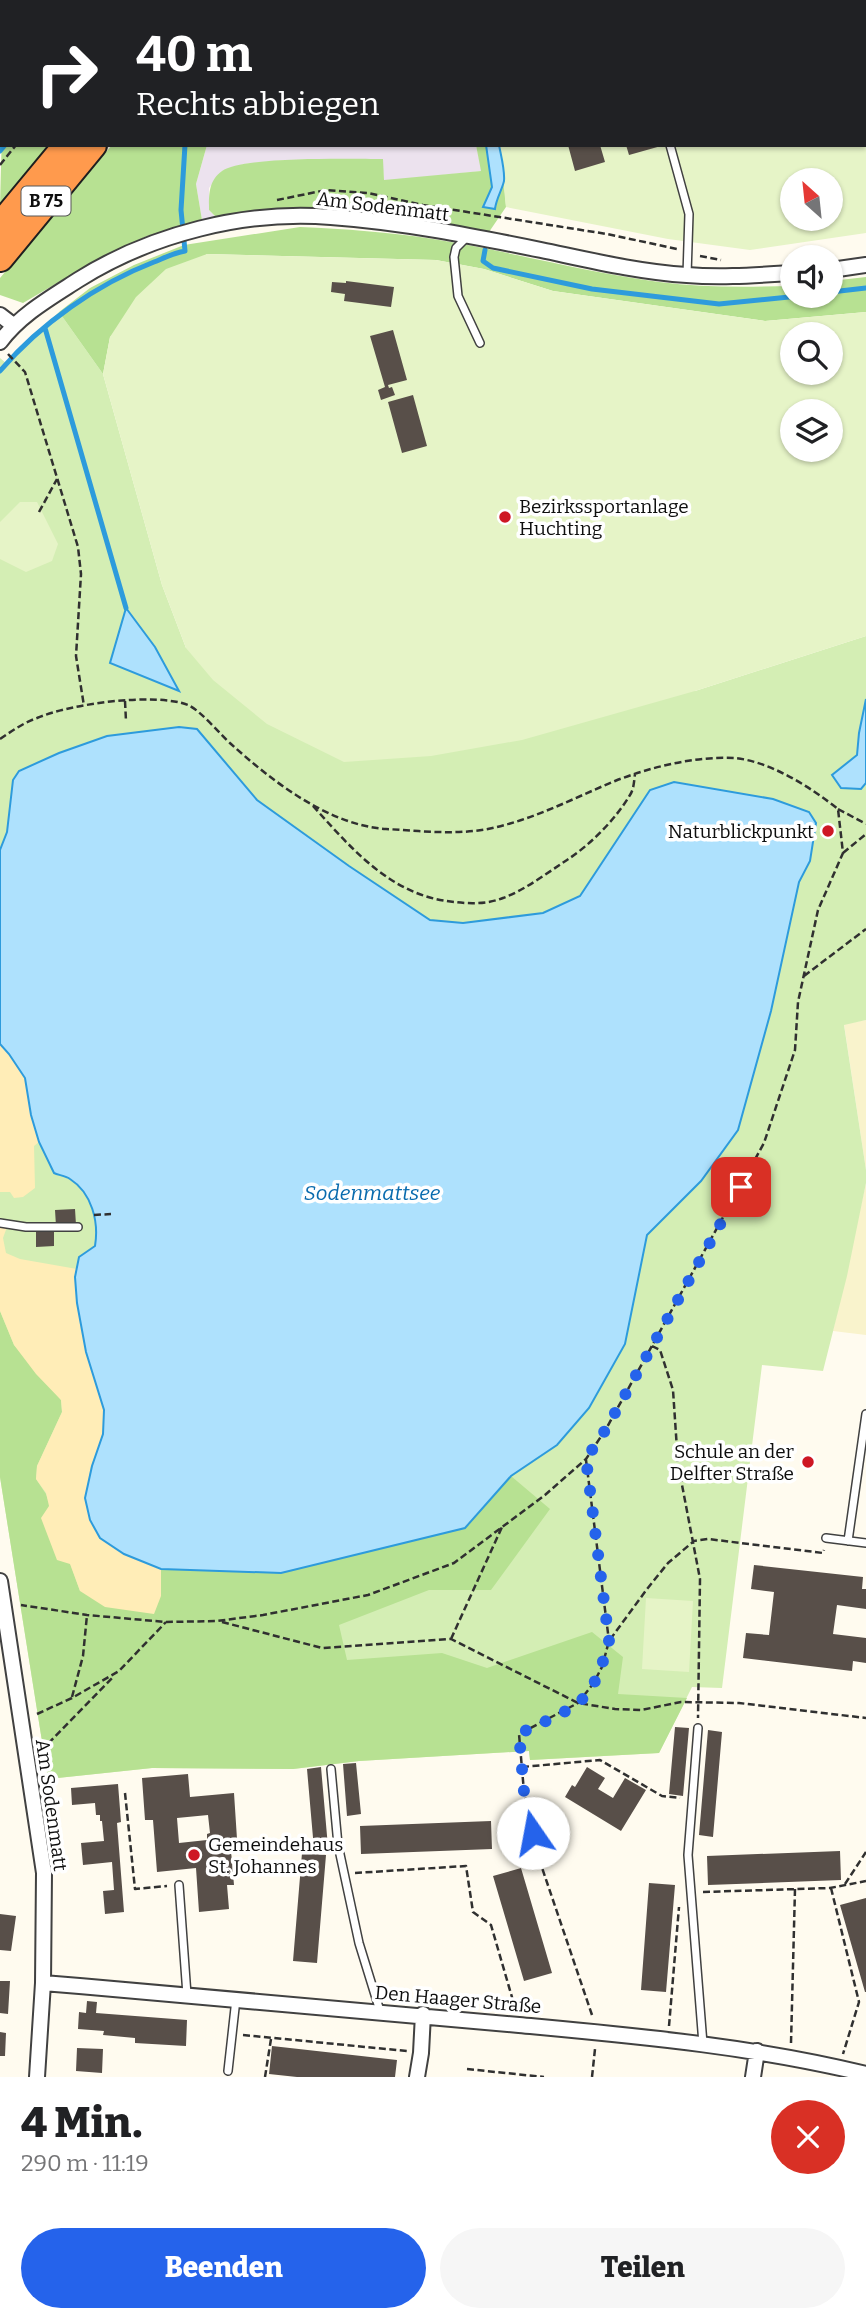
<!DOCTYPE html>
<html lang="de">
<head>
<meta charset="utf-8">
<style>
	body { margin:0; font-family:Bitter,serif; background:#f6f6f6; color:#202124; height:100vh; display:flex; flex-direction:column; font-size:26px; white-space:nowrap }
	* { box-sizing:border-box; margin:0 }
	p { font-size:23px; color:#757577 }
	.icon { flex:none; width:38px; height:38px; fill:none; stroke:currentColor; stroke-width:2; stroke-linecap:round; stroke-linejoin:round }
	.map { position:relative; height:2077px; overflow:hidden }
	.panel { display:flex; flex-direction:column; background:#fff; flex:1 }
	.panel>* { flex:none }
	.top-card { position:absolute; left:0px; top:0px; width:866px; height:147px; box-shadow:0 2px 5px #0004; background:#202124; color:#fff; overflow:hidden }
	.needle { width:46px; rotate:333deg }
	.fabs { position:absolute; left:780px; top:168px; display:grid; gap:14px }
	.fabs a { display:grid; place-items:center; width:63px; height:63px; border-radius:50%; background:#fff; box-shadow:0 2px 5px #0004; font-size:35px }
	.pin { position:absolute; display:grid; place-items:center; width:60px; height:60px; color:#fff; margin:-30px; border-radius:14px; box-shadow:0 4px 10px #0006 }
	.me { position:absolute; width:77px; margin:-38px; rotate:348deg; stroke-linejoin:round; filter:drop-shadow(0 0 5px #0008) }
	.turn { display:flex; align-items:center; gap:24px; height:147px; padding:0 21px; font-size:32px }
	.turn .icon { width:91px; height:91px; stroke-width:2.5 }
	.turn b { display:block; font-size:49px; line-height:60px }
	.round { display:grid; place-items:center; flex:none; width:74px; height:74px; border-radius:37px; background:#f6f6f6 }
	.headline { display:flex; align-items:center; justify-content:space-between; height:119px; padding:0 21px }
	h1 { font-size:42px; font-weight:800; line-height:52px }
	.primary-button { display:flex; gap:14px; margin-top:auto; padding:14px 21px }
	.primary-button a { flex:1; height:80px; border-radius:42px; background:#2563eb; color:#fff; font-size:28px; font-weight:800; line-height:80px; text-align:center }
	.primary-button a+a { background:#f6f6f6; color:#202124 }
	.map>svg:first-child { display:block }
</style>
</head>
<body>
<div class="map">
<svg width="866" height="2077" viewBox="0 0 866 2077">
	<rect width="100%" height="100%" fill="#fffbef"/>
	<!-- industrial -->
	<path fill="#ece2ee" d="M207,145H476L482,171L384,181L382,159L286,160L244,164L222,171L209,188V210L216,217L202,220L196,184Z"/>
	<!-- farmland -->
	<path fill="#f9f3cc" d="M866,1020V1170L844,1024Z
		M866,1183V1335L833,1331Z"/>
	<!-- green -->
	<path fill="#d4eeb4" d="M59,312L103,374L162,585L186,648L695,691L866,636V1020L844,1025L866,1170V1183L847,1276L823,1371L762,1365L722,1688L692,1687L659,1753L530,1760L529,1751L359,1761L293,1769L152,1768L48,1779L0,1477V358L6,363Z"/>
	<!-- forest -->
	<path fill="#b7e192" d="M2,129V145H52L0,206Z
		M112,145H207L196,184L202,220L147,236L100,258L23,303L0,295V278Z
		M476,145H486L492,187L483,207L495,209L496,198L504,181L506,207L489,232C417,218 342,203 270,209C252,210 234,215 216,217L209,210C209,196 208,181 222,171C242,156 352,159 383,159L384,180L481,171Z
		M300,227C345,229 389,232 433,239C509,251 583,272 659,282C704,288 748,287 793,286V296H831V281L866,277V312L765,321L553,291L484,269L436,260L207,254L110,337L103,374L59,312L90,288L134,265L184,245Z
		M0,1311L14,1345L61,1400L62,1412L37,1466L36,1479L46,1494L80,1591L161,1596V1569L281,1573L465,1528L511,1476L550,1509L491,1590H429L339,1625L347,1660L442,1653L487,1668L592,1632L623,1657L618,1694L687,1698L659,1753L530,1760L529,1751L359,1761L293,1769L152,1768L48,1779L0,1477Z"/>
	<!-- sand -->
	<path fill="#ffedb7" d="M0,1044L9,1054L25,1078L31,1115L39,1142L34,1146L35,1188L23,1197L14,1198L10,1192H0Z
		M0,1226L7,1227L3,1238L6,1253L20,1259L77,1269V1303L86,1352L104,1409L103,1434L91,1466L85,1498L90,1520L124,1554L161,1569V1596L154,1614L105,1607L80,1591L70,1564L57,1560L41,1518L49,1506L46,1493L36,1479L37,1466L62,1412L61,1400L36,1374L14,1345L0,1311Z"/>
	<!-- pitch -->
	<path fill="#e6f4c7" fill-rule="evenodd" d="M473,0H866V233L750,250L668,239L506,207L499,145H864V2ZM793,180H831V219H793Z
		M207,254L436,260L484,269L553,291L765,321L866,312V636L695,691L522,740L431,756L344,762L267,724L213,680L186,648L162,585L103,374L110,337L136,297L166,269ZM793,334H831V373H793ZM793,411H831V450H793Z
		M20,502H37L58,544L52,561L26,572L0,559V522Z
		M646,1598L693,1601L689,1672L642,1669Z"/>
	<!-- water -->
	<path fill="#aee1fd" stroke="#2d9bdc" stroke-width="2" d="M486,145H499C501,156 505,170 504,181C502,190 496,199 495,209L483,207L492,187Z
		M126,608L155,647L179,691L110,663Z
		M866,699V783L861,789L841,788L832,775L857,755L859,733Z
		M179,727L197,729L257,800L349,866L430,920L463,923L543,913L580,896L650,790L674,782L773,799L809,812L816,823L810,861L799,882L771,1011L738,1130L701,1181L647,1235L625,1344L589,1408L557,1445L511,1476L465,1528L281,1573L161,1569L124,1554L100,1538L90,1520L85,1498L92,1466L103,1434L104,1410L86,1352L77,1303L75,1277L79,1257L95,1246C99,1222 92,1193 70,1179C66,1176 58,1175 54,1173L39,1142L31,1115L25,1078L9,1054L0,1044V850L7,832L13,780L19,771L59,753L107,736Z"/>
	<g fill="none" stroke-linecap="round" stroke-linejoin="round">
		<!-- stream -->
		<path stroke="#2d9bdc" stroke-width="5" d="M132,2L133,0
			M321,2L323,0
			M0,151L5,145
			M485,250L483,261L493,268L592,289L719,304L799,296
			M831,292L866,288
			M45,328L126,608
			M0,371C40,324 97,284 154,262C164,258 174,253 185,251L181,210L185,145"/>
	</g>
	<!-- building -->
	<path fill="#584f49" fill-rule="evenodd" d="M568,145H600L605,162L575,171Z
		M626,145H661V146L629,155Z
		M346,281L394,287L391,307L344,301L345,294L331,292L332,282L346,283Z
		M393,330L407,380L388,385L389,388L392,387L395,395L381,400L378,390L385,387L370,336Z
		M413,395L427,446L402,453L388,402Z
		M75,1209L76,1225L56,1226L55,1210Z
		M54,1231V1246L36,1247V1232Z
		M754,1565L863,1577L862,1589H866V1609L837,1605L833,1634L866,1638V1663L853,1661L852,1671L743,1658L746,1633L769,1635L774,1592L751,1589Z
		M675,1727L689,1728L683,1796L669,1794Z
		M708,1730L722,1732L713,1837L699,1835Z
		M356,1763L361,1814L347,1816L343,1764Z
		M321,1767L328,1847L314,1849L307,1769Z
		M587,1767L605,1778L598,1789L613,1798L625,1778L646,1790L621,1831L565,1797L572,1785L575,1787Z
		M188,1774L190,1797L234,1793L237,1839H230L234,1885H227L229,1909L199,1912L196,1868L157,1872L153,1820H145L142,1778ZM208,1815L210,1833L207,1834V1840L179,1843L177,1818Z
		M118,1784L121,1822L117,1823L124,1912L105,1914L103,1891L114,1890L112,1862L83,1865L81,1843L104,1841L102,1821H100V1815H96L95,1803L72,1805L71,1788Z
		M491,1821L492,1849L361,1854L360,1826Z
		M840,1851L841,1880L708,1885L707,1856Z
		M302,1853L326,1855L317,1963L293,1961Z
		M521,1868L552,1973L524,1981L493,1876Z
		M649,1883L675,1885L666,1992L641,1990Z
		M866,1898V1992H865L840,1905Z
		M0,1914L16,1916L11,1951L0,1950Z
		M0,1981H10L8,2014L0,2013Z
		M87,2001L97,2002L96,2013L187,2020L186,2046L135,2043V2038L103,2035L104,2031L78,2029L79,2012L86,2013Z
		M0,2032L6,2033L5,2056H0Z
		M272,2046L397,2060L395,2077H297L269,2074Z
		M77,2048L103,2049L102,2073L76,2071Z"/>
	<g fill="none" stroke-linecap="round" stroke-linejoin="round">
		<defs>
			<path id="lane" d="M47,0V2
				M0,121L2,119
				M670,145L689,214L687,275
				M468,236L456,248L454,257L458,296L480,343
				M0,1223L26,1227H78
				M826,1538L866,1543
				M848,1541L866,1414
				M698,1728L688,1855L703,2044
				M331,1769L338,1845L359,1943L380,2011
				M179,1885L187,1995
				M228,2071L236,1999"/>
			<path id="street" d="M831,270L866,265
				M0,315L13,325
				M0,342C20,315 50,298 78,280C151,234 245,210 331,217C401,222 472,236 541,250C589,260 638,272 687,275C722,278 758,275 793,273
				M0,1581L44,1873L43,1983L37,2077
				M43,1983C202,1996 361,2010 519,2025C636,2036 752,2046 866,2074
				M417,2077L421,2053L423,2014
				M753,2077L757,2051"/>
			<path id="highway" d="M204,2L206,0
				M231,2L233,0
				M0,226L67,145
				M0,258L93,145"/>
		</defs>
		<!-- lane casing -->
		<use href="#lane" stroke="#414141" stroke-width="10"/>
		<!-- street casing -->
		<use href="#street" stroke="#414141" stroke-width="18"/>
		<!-- highway casing -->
		<use href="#highway" stroke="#1f1f1f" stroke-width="30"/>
		<!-- path -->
		<path stroke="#303030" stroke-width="2.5" stroke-dasharray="7 3.5" stroke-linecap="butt" d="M637,0V2
			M140,2L142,0
			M864,22H866
			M0,165L16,145
			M277,200L326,190L368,193L423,205L607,234L677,249
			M700,256L721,260
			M8,354L25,372L78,547L81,574L76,656L84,706
			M39,512L57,479
			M125,701L126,721
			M0,739C12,731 23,723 37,718C70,704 154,692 188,705C200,710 220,734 231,744C272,781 328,825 386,829C423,831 461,836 497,827C539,817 576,797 615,781C650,767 696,756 734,758C770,761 810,787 838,809L843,853L818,910L798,1002L795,1050L764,1143L606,1429L586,1459L545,1495L454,1563L368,1595L263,1615L217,1621L166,1622L87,1615L21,1605
			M313,806C352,849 392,897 455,902C470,904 488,904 503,898C525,890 547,873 567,860C591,844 615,820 630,795C634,789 634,781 635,774
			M838,809L866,824
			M843,853L866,834
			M804,976L866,929
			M94,1215L111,1214
			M652,1346L660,1350L673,1390L678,1464L700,1579L698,1718
			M586,1460L609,1641
			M222,1622L322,1648L451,1639L578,1703L615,1709L641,1710L681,1702L739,1703L866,1718
			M451,1639L502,1527
			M72,1697L83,1656L87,1615
			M37,1714L72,1698L119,1671L166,1622
			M41,1751L114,1676
			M522,1767L600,1760L662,1796L680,1798
			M125,1793L135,1889L167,1886
			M355,1873L466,1866L473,1912L491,1925L516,2011
			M845,1884L866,1852
			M831,1888L859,2002L843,2054
			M703,1892L830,1888L866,1881
			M592,2015L537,1853L524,1792L519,1734L578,1703L593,1684L602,1667L609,1641L647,1589L668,1563L694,1541L708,1539L823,1553L824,1550
			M669,2026L679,1907
			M243,2035L407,2051
			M791,2043L795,1889
			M467,2069L544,2077
			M265,2077L271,2039
			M592,2077L595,2049"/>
		<!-- lane -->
		<use href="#lane" stroke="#fff" stroke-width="7"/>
		<!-- street -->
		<use href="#street" stroke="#fff" stroke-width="14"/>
		<!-- highway -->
		<use href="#highway" stroke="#ff9a4d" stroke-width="26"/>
	</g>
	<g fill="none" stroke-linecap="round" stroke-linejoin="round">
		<!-- route -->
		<path stroke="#2563eb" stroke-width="12" stroke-dasharray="0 21.6" d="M533,1833L524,1792L519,1734C538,1724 561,1716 578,1703C596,1689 603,1662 609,1641L586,1459L606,1429L741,1187"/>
	</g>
	<!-- markers -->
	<g fill="#ce1724" stroke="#fff" stroke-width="2.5">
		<circle cx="505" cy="517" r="7"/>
		<circle cx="828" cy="831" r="7"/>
		<circle cx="808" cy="1462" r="7"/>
		<circle cx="194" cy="1855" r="7"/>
	</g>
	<g text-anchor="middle" stroke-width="7" stroke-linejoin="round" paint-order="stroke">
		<!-- shield labels -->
		<rect fill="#fff" stroke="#565656" stroke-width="2" x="21.5" y="186.5" width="49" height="29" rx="5"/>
		<g font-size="18" font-weight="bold" fill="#0e0e0e">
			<text x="46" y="207">B 75</text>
		</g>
		<!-- street labels -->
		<g font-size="19" fill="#0e0e0e" stroke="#fff">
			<text transform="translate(383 206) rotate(7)" y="7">Am Sodenmatt</text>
			<text transform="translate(52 1805) rotate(82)" y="7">Am Sodenmatt</text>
			<text transform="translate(458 1999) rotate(5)" y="7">Den Haager Straße</text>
		</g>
		<!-- poi labels -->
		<g font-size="19" fill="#0e0e0e" stroke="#fff" text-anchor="start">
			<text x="519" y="513">Bezirkssportanlage<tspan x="519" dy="22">Huchting</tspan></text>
			<text x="814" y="838" text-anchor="end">Naturblickpunkt</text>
			<text x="794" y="1458" text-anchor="end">Schule an der<tspan x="794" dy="22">Delfter Straße</tspan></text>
			<text x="208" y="1851">Gemeindehaus<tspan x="208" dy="22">St. Johannes</tspan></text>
		</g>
		<!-- water labels -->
		<g font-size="21" font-style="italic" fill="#096bae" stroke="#fff">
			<text x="372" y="1200">Sodenmattsee</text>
		</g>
	</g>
</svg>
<div class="fabs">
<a><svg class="needle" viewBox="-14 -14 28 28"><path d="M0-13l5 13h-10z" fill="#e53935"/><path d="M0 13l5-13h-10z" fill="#757577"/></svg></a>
<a><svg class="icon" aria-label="sound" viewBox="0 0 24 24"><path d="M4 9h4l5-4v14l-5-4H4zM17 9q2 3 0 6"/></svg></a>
<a><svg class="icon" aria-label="search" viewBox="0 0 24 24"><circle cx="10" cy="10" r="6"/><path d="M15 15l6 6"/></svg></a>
<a><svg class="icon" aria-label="layers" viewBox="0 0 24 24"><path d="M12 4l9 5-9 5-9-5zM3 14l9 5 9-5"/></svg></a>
</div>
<div class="pin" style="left:741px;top:1187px;background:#d93025"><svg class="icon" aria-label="arrive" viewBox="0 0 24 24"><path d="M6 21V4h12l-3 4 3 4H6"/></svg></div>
<svg class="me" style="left:533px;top:1833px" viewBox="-20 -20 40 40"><circle r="19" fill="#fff"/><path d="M0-13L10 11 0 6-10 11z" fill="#2563eb"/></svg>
<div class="top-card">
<div class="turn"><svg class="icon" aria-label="right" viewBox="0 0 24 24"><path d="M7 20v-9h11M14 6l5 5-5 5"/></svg><div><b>40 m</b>Rechts abbiegen</div></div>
</div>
</div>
<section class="panel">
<div class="headline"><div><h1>4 Min.</h1><p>290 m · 11:19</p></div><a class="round" style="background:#d93025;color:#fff"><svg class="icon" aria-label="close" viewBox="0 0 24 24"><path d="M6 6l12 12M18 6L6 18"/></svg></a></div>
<div class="primary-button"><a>Beenden</a><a>Teilen</a></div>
</section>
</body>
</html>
